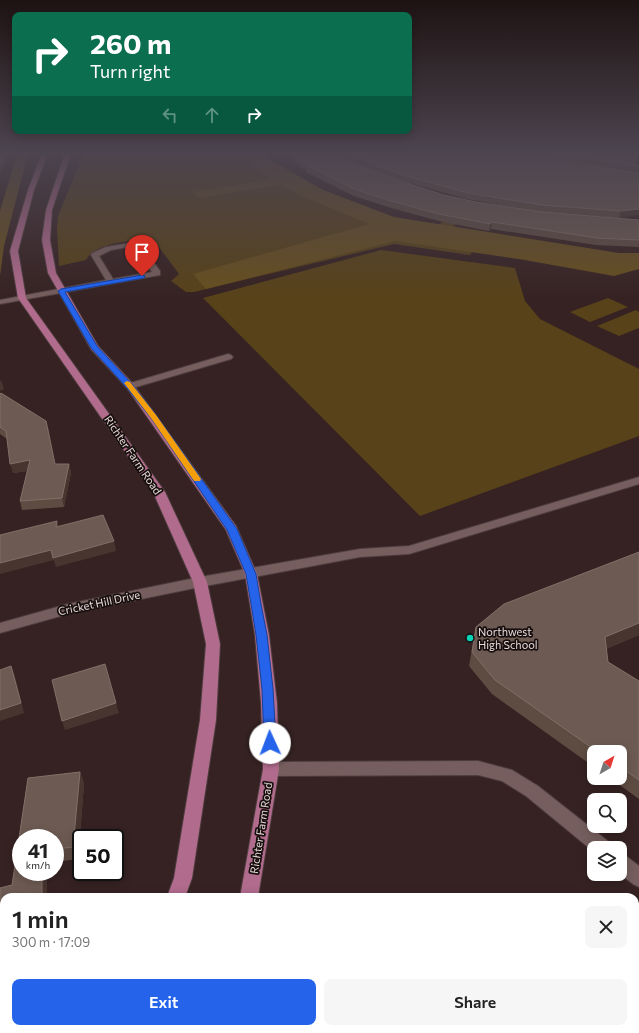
<!DOCTYPE html>
<html lang="en">
<head>
<meta charset="utf-8">
<style>
	body { margin:0; font-family:Commissioner,sans-serif; background:#f6f6f6; color:#222; height:100vh; display:flex; flex-direction:column; font-size:15px; white-space:nowrap }
	* { box-sizing:border-box; margin:0 }
	p { font-size:13px; color:#767676 }
	.icon { flex:none; width:22px; height:22px; fill:none; stroke:currentColor; stroke-width:2; stroke-linecap:round; stroke-linejoin:round }
	.map { position:relative; flex:1; overflow:hidden }
	.details { position:absolute; left:0px; top:893px; width:639px; height:140px; display:flex; flex-direction:column; background:#fff; border-radius:12px 12px 0 0; box-shadow:0 2px 10px #0003 }
	.details>* { flex:none }
	.hud { position:absolute; left:12px; top:12px; width:400px; height:122px; border-radius:8px; box-shadow:0 2px 10px #0003; background:#0b6e4f; color:#fff; overflow:hidden }
	.needle { width:26px; rotate:39deg }
	.buttons { position:absolute; left:587px; top:745px; display:grid; gap:8px }
	.buttons a { display:grid; place-items:center; width:40px; height:40px; border-radius:8px; background:#fff; box-shadow:0 2px 10px #0003; font-size:20px }
	.speed { position:absolute; left:12px; top:829px; display:flex; gap:8px; font-size:20px; font-weight:700; text-align:center }
	.speed>* { display:grid; place-content:center; width:52px; height:52px; border-radius:50%; background:#fff; box-shadow:0 2px 10px #0003; line-height:1 }
	.speed small { font-size:10px; font-weight:400 }
	.speed .limit { border:2px solid #111; border-radius:6px; background:#fff; color:#111 }
	.pin { position:absolute; display:grid; place-items:center; width:34px; height:34px; color:#fff; margin:-41px -17px; border-radius:50% 50% 50% 0; rotate:-45deg; box-shadow:0 0 4px #0007 }
	.pin .icon { rotate:45deg }
	.me { position:absolute; width:44px; margin:-22px; rotate:358deg; stroke-linejoin:round; filter:drop-shadow(0 0 3px #0008) }
	.turn { display:flex; align-items:center; gap:14px; height:84px; padding:0 12px; font-size:18px }
	.turn .icon { width:52px; height:52px; stroke-width:2.5 }
	.turn b { display:block; font-size:28px; line-height:34px }
	.lanes { display:flex; align-items:center; height:38px; padding:0 12px; background:#0003; justify-content:center; gap:20px; direction:ltr }
	.lanes .off { opacity:.35 }
	.round { display:grid; place-items:center; flex:none; width:42px; height:42px; border-radius:8px; background:#f6f6f6 }
	.summary { display:flex; align-items:center; justify-content:space-between; height:68px; padding:0 12px }
	h1 { font-size:24px; font-weight:600; line-height:30px }
	.action { display:flex; gap:8px; margin-top:auto; padding:8px 12px }
	.action a { flex:1; height:46px; border-radius:8px; background:#2563eb; color:#fff; font-size:16px; font-weight:600; line-height:46px; text-align:center }
	.action a+a { background:#f6f6f6; color:#222 }
	.map>svg:first-child { display:block }
</style>
</head>
<body>
<div class="map">
<svg width="639" height="1033" viewBox="0 0 639 1033">
	<rect width="100%" height="100%" fill="#362222"/>
	<!-- green -->
	<path fill="#584219" d="M84,153H261L287,173L323,190L389,216L436,227L468,202L482,205L448,230L482,235L470,255L394,244L194,292H186L171,281L179,274L153,239C134,240 95,242 86,260L59,266L57,228L58,216Z
		M381,250L515,268L525,301L540,319L639,369V436L420,516L203,298Z
		M608,298L628,307L590,322L570,312Z
		M636,310L639,312V328L619,336L597,326Z"/>
	<!-- forest -->
	<path fill="#674f1f" d="M234,153H258L323,190L394,217L619,253H639V269L614,276L519,259L395,241L206,289L193,274L369,224L297,194L281,185L199,198L192,192L271,179Z
		M17,154H28L4,246L0,276V211Z"/>
	<g fill="none" stroke-linecap="round" stroke-linejoin="round">
		<defs>
			<path id="minor" d="M136,242H139L160,271V275L0,304V300L106,280L91,255L92,253L106,247ZM134,246L152,272L113,279L99,256L111,250Z
				M228,354L231,355L233,357L231,359L133,388H127L125,386L127,384Z
				M639,477V484L409,554L360,557L200,587L68,614L0,633V623L68,604L200,577L360,549L409,546Z
				M478,761L512,770L538,786L609,842L612,848H594V852L526,796L502,781L478,775L271,776L265,774L263,769L265,764L271,762Z
				M620,853L626,856L639,866V887L633,884L620,874Z"/>
			<path id="major" d="M42,153H48L34,190L18,251L26,298L165,492L207,582L220,644L216,720L192,878L185,897H167L174,878L200,720L206,644L193,582L153,492L18,298L10,251L28,190Z
				M65,153H71L52,210L50,240L56,273L98,346L133,384L236,526L257,574L269,635L277,703L279,769L258,897H240L263,769L261,703L255,635L245,574L226,530L127,388L91,349L48,273L42,240L46,210Z
				M119,1029H140L139,1033H118Z
				M196,1029H217L216,1033H195Z"/>
		</defs>
		<!-- minor casing -->
		<use href="#minor" stroke="#4e3d3e" stroke-width="2"/>
		<!-- major casing -->
		<use href="#major" stroke="#4e3d3e" stroke-width="2"/>
		<!-- minor -->
		<use href="#minor" fill="#765e5e" fill-rule="evenodd"/>
		<!-- major -->
		<use href="#major" fill="#b16b8d" fill-rule="evenodd"/>
	</g>
	<!-- wall -->
	<path fill="#5e4c42" d="M290,153H339L343,156L369,169L413,185L444,195L476,202L542,212L639,220V247L596,245L491,229L489,231L439,221L391,208L354,196L306,172V170L293,161V155H294Z
		M341,153H639L635,164L639,166V172L521,155L639,173L619,218L540,212L467,199L406,182L369,168L343,153Z
		M0,394L46,421L55,464H69L71,473L64,507L22,510L20,501L27,471L13,473L7,439L0,434Z
		M639,552V635L606,649L608,662L639,681V799L610,778H620V752H594V767L492,694L469,666L476,627Z
		M80,772L84,784L78,859L55,862V838H21V872H47V897H4V998L0,999V888L12,885L28,778Z"/>
	<!-- shaded-wall -->
	<path fill="#48352f" d="M7,153H11L7,163L0,175V166Z
		M639,153V156L635,165L634,163Z
		M639,209V215L619,218L620,211Z
		M492,222L491,229L489,231L490,224Z
		M1,380L4,389L0,391V381Z
		M46,421L49,430L57,474L55,464Z
		M30,460L33,470L13,473L10,464Z
		M69,464L71,473L64,507L62,498Z
		M57,521L60,530L56,527Z
		M114,541L116,551L56,567L53,558Z
		M51,550L54,560L0,574V563Z
		M639,623V635L601,651L605,637Z
		M11,666L15,676L24,713L0,721V710Z
		M116,703L119,713L65,730L62,721Z
		M80,772L84,784L78,859L73,847Z
		M42,872H47V897H42Z
		M4,985V998L0,999V986Z"/>
	<!-- building -->
	<path fill="#6d5b53" stroke="#816f68" d="M0,153H7L6,156L0,166Z
		M303,153H339L343,156L369,169L413,185L444,195L476,202L542,212L639,220V240L597,238L492,222L490,224L439,214L391,201L354,189L306,165H308L293,155L304,153Z
		M353,153H519L520,154L639,173V209L620,211L542,205L468,193L406,176L369,162Z
		M551,153H639L634,163L639,166Z
		M1,393L46,421L55,464H69L62,498L20,501L30,460L10,464L6,431L0,427V394Z
		M103,515L114,541L53,558L51,550L0,563V535L57,521L56,527Z
		M639,552V623L605,637L608,662L639,681V780L620,767V752H598L495,680L472,652L476,627L504,604Z
		M105,664L116,703L62,721L52,680Z
		M11,666L21,703L0,710V670Z
		M80,772L73,847L55,849V838H21V872H42V897H4V985L0,986V888L12,885L28,778Z"/>
	<!-- sky -->
	<linearGradient id="sky" x2="0" y2="1"><stop stop-color="#1e1313"/><stop offset="0.51" stop-color="#4c444f"/><stop offset="1" stop-color="#4c444f" stop-opacity="0"/></linearGradient>
	<rect width="639" height="298" fill="url(#sky)"/>
	<!-- route -->
	<path fill="#2563eb" stroke="#184099" d="M142,275L145,276L144,278L65,292L97,346L132,384L156,415L237,529L256,574L261,604L267,635L273,689L276,743L274,746L270,748L266,746L264,743L262,689L256,635L251,604L246,574L227,530L151,418L127,388L91,348L58,291L61,289Z"/>
	<!-- slow -->
	<path fill="#f59e0b" d="M127,381L130,382L156,415L201,479L200,481H194L151,418L124,383Z"/>
	<!-- markers -->
	<circle fill="#07d5b6" stroke="#170e0e" stroke-width="1.5" cx="470" cy="638" r="4"/>
	<g text-anchor="middle" stroke-width="3.5" stroke-linejoin="round" paint-order="stroke">
		<!-- street labels -->
		<g font-size="11" fill="#e9dbdb" stroke="#170e0e">
			<text transform="translate(133 455) rotate(56)" y="4">Richter Farm Road</text>
			<text transform="translate(99 603) rotate(-12)" y="4">Cricket Hill Drive</text>
			<text transform="translate(261 828) rotate(-81)" y="4">Richter Farm Road</text>
		</g>
		<!-- poi labels -->
		<g font-size="11" fill="#e9dbdb" stroke="#170e0e" text-anchor="start">
			<text x="478" y="636">Northwest<tspan x="478" dy="13">High School</tspan></text>
		</g>
	</g>
</svg>
<div class="buttons">
<a><svg class="needle" viewBox="-14 -14 28 28"><path d="M0-13l5 13h-10z" fill="#e53935"/><path d="M0 13l5-13h-10z" fill="#767676"/></svg></a>
<a><svg class="icon" aria-label="search" viewBox="0 0 24 24"><circle cx="10" cy="10" r="6"/><path d="M15 15l6 6"/></svg></a>
<a><svg class="icon" aria-label="layers" viewBox="0 0 24 24"><path d="M12 4l9 5-9 5-9-5zM3 14l9 5 9-5"/></svg></a>
</div>
<div class="speed"><div>41<small>km/h</small></div><div class="limit">50</div></div>
<div class="pin" style="left:142px;top:276px;background:#d93025"><svg class="icon" aria-label="arrive" viewBox="0 0 24 24"><path d="M6 21V4h12l-3 4 3 4H6"/></svg></div>
<svg class="me" style="left:270px;top:743px" viewBox="-20 -20 40 40"><circle r="19" fill="#fff"/><path d="M0-13L10 11 0 6-10 11z" fill="#2563eb"/></svg>
<div class="hud">
<div class="turn"><svg class="icon" aria-label="right" viewBox="0 0 24 24"><path d="M7 20v-9h11M14 6l5 5-5 5"/></svg><div><b>260 m</b>Turn right</div></div>
<div class="lanes"><svg class="icon off" aria-label="left" viewBox="0 0 24 24"><path d="M17 20v-9H6M10 6l-5 5 5 5"/></svg><svg class="icon off" aria-label="ahead" viewBox="0 0 24 24"><path d="M12 20V5M6 11l6-6 6 6"/></svg><svg class="icon" aria-label="right" viewBox="0 0 24 24"><path d="M7 20v-9h11M14 6l5 5-5 5"/></svg></div>
</div>
<section class="details">
<div class="summary"><div><h1>1 min</h1><p>300 m · 17:09</p></div><a class="round"><svg class="icon" aria-label="close" viewBox="0 0 24 24"><path d="M6 6l12 12M18 6L6 18"/></svg></a></div>
<div class="action"><a>Exit</a><a>Share</a></div>
</section>
</div>
</body>
</html>
